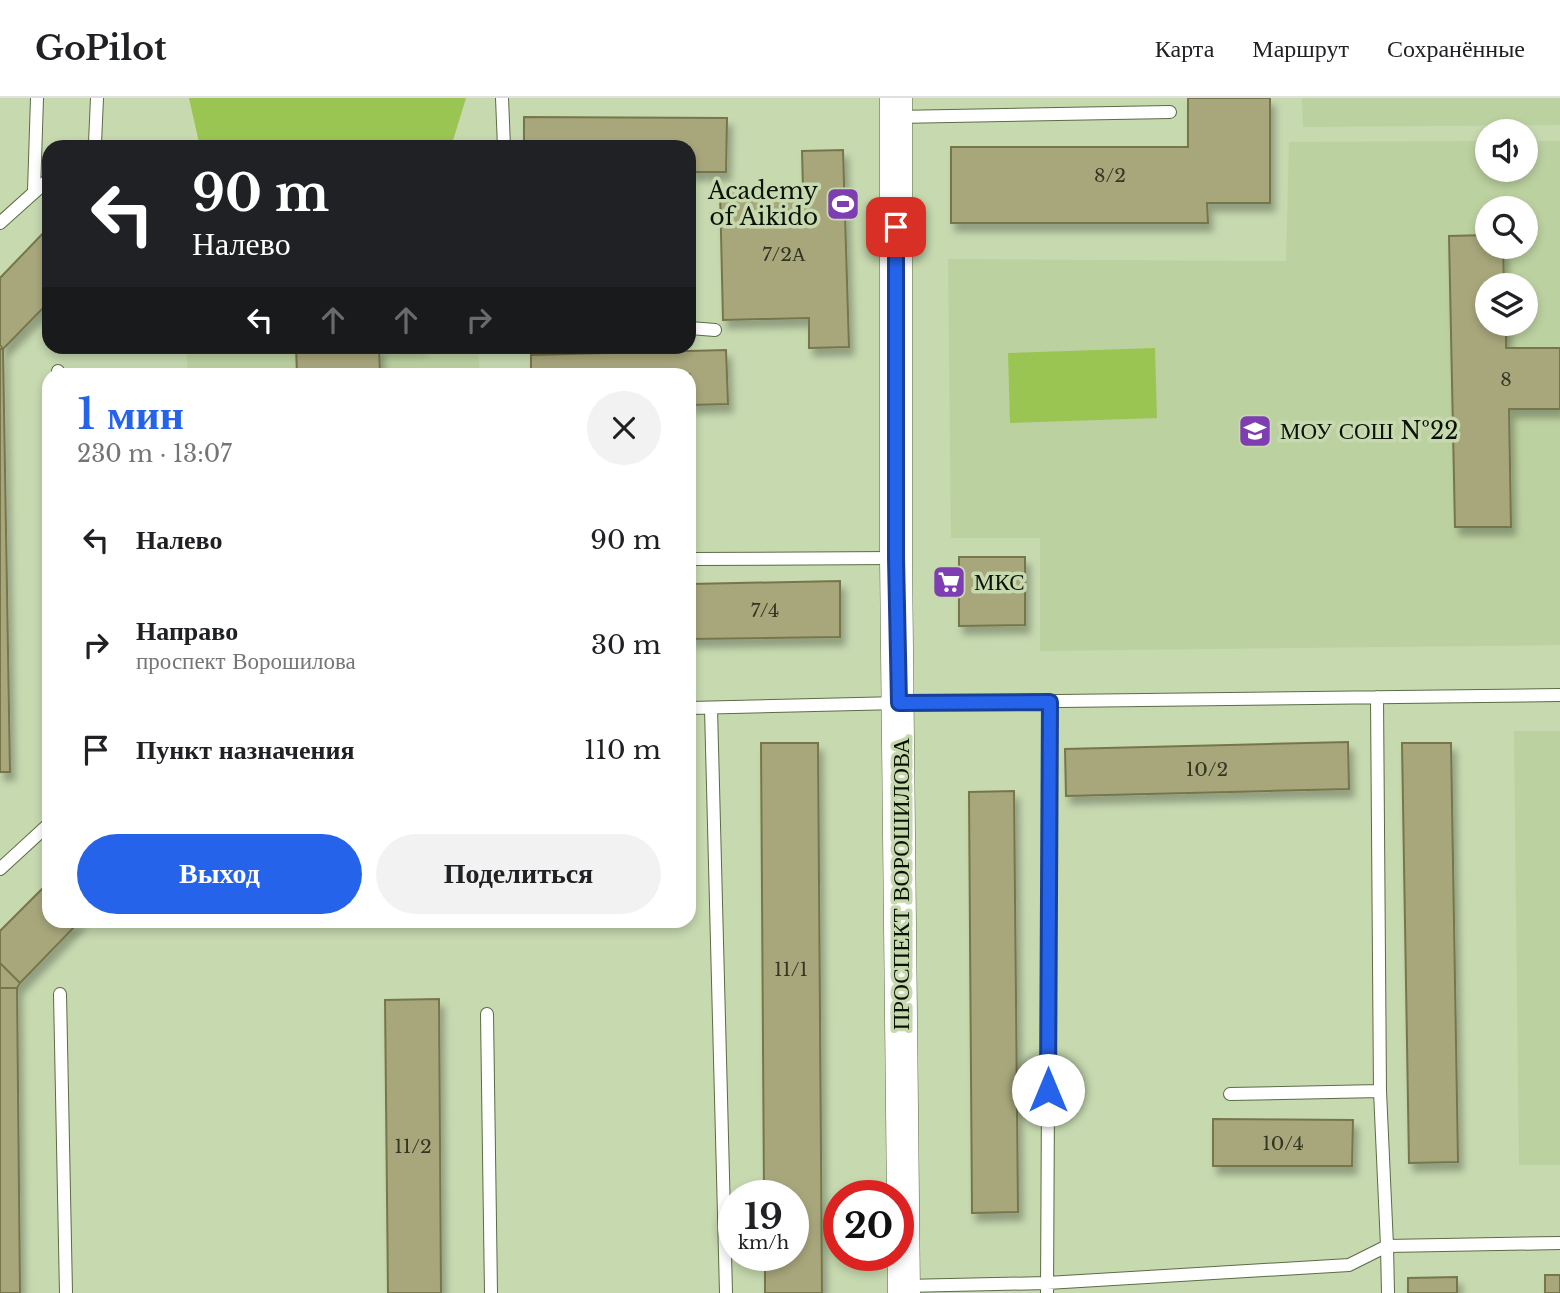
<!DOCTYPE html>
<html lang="ru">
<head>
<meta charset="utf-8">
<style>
	body { margin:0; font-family:"Libre Baskerville",serif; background:#f2f2f2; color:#202124; height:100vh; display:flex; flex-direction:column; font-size:26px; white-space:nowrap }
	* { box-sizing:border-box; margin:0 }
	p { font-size:23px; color:#757577 }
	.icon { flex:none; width:38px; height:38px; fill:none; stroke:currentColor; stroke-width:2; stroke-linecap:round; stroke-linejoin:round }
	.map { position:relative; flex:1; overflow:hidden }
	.details { position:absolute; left:42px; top:270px; width:654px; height:560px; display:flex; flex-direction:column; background:#fff; border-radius:21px; box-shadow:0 4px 10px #0003 }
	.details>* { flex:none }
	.hud { position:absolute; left:42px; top:42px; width:654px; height:214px; border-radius:21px; box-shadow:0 4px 10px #0003; background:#202124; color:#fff; overflow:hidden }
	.controls { position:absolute; left:1475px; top:21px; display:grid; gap:14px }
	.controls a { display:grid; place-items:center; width:63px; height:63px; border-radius:50%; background:#fff; box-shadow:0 4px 10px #0003; font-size:35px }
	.speed { position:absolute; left:718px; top:1082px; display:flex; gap:14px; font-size:35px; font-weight:700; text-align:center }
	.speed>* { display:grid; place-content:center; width:91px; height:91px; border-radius:50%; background:#fff; box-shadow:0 4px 10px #0003; line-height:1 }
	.speed small { font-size:18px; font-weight:400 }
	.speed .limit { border:10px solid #d22; background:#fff; color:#111 }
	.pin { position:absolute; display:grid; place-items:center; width:60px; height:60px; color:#fff; margin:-30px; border-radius:14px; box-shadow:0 4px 10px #0006 }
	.me { position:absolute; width:77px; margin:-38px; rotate:0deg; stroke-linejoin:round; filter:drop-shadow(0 0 5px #0008) }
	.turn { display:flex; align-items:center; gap:24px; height:147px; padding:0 35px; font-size:32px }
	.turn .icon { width:91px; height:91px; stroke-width:2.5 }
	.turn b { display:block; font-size:49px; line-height:60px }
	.lanes { display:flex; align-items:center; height:66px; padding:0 35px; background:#0003; justify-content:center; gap:35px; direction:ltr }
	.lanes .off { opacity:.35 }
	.round { display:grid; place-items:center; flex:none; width:74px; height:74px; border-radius:37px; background:#f2f2f2 }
	.summary { display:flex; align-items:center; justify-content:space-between; height:119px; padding:0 35px }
	h1 { font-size:42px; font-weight:600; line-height:52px; color:#2563eb }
	.cta { display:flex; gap:14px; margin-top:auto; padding:14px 35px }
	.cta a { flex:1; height:80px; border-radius:42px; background:#2563eb; color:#fff; font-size:28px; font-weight:600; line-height:80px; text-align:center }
	.cta a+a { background:#f2f2f2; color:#202124 }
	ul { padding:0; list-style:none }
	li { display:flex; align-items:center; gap:21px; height:105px; padding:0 35px }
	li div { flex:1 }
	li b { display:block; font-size:26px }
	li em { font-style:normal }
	header { display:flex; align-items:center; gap:42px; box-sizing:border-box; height:98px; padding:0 35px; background:#fff; border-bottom:2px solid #e0e0e0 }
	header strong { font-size:33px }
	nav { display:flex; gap:38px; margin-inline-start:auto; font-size:24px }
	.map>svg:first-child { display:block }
</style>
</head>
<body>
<header>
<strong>GoPilot</strong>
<nav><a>Карта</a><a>Маршрут</a><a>Сохранённые</a></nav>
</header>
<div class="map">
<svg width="1560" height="1195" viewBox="0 0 1560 1195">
	<defs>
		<filter id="shadow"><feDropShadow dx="4.5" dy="8" stdDeviation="3.5" flood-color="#0004"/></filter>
	</defs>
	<rect width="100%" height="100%" fill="#c6d9af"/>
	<!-- built -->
	<path fill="#bcd1a0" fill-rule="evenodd" d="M1302,0H1560V27L1303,29Z
		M1487,43L1488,72H1526V43H1560V547L1040,553V440H951L948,161L1286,163L1289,44ZM1488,110H1526V149H1488ZM1488,187H1526V226H1488Z
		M186,249H478L480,276H188Z
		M1514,633H1560V1067H1519Z"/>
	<!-- green -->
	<path fill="#9ac553" d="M189,0H466L451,49H200Z
		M1155,250L1157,320L1010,325L1008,255Z"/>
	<!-- building -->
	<path fill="#a8a77b" stroke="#77764c" stroke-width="2" filter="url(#shadow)" d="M1188,0H1270V105H1207L1208,125H951V49H1188Z
		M524,19L727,20L726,74H690V49H524Z
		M843,52L849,249L809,250V220L723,222L720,92L803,90L802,53Z
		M49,129V204L3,251L0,247V180Z
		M1488,137V149H1503L1504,187H1488V226H1506V250H1560V311H1509L1511,429H1455L1449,138Z
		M296,248H423L379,249L380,276H297Z
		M0,251H3L10,674H0Z
		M726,252L728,306L690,307V276H531V257Z
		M959,459H1025V527L959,528Z
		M840,483V539L690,541V486Z
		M1348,644L1349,691L1066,698L1065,651Z
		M761,645H818L822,1195H765V1157H793V1097H764Z
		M1402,645H1451L1458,1064L1409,1065Z
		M1014,693L1018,1114L972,1115L969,694Z
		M49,784V822H81L20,885L0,865V833Z
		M0,865L20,885L17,890H0Z
		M0,890H17L20,1195H0Z
		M439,901L441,1195H388L385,902Z
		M1213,1021L1353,1022L1352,1068H1213Z
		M1545,1177H1560V1195H1545Z
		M1457,1179V1195H1408V1180Z"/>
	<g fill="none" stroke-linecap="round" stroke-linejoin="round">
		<defs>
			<path id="lane" d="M502,0L504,49
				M896,19L1170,14
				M90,49L95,45L97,0
				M34,93L37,0
				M0,125L49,81
				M690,230L715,232
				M58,273V276
				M690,461L896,460
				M1377,599L1380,993L1387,1148L1560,1145
				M690,610L899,605L1560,597
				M711,610L726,1195
				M0,771L49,726
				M60,896L66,1195
				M487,916L491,1195
				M1230,996L1380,993
				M904,1188L1047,1185L1349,1167L1387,1148L1388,1195
				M1047,1195L1050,604"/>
			<path id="secondary" d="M896,0V460L904,1195"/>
		</defs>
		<!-- lane casing -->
		<use href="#lane" stroke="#5c6c46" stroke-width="14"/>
		<!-- secondary casing -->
		<use href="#secondary" stroke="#5c6c46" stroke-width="33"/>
		<!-- lane -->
		<use href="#lane" stroke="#fff" stroke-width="12"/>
		<!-- secondary -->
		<use href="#secondary" stroke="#fff" stroke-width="32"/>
	</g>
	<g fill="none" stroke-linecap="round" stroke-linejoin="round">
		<defs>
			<path id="route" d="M896,129V460L899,605L1050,604L1048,992"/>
		</defs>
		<!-- route casing -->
		<use href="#route" stroke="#184099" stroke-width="18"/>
		<!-- route -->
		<use href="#route" stroke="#2563eb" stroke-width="12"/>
	</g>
	<!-- icons -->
	<defs>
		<symbol id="stadium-square" viewBox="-11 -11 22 22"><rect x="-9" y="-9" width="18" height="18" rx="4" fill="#7f3db2" stroke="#c6d9af"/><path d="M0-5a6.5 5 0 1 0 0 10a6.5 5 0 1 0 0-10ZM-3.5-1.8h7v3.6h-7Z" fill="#fff"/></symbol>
		<symbol id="school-square" viewBox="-11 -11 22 22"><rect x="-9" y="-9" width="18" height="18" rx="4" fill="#7f3db2" stroke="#c6d9af"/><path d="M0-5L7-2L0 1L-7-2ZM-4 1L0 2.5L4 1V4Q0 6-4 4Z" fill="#fff"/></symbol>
		<symbol id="supermarket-square" viewBox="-11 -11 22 22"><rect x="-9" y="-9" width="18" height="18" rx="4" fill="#7f3db2" stroke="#c6d9af"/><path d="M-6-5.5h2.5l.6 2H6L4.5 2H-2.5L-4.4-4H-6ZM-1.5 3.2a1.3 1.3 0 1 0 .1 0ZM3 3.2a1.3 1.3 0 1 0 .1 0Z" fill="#fff"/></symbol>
	</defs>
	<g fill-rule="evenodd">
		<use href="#stadium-square" x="824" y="87" width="38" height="38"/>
		<use href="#school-square" x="1236" y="314" width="38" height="38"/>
		<use href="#supermarket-square" x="930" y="465" width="38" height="38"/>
	</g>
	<g text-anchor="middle" stroke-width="7" stroke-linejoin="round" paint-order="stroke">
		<!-- number labels -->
		<g font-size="19" fill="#323622">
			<text x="1110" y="84">8/2</text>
			<text x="784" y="163">7/2А</text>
			<text x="1506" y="288">8</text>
			<text x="765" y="519">7/4</text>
			<text x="1207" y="678">10/2</text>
			<text x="791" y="878">11/1</text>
			<text x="1283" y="1052">10/4</text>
			<text x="413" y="1055">11/2</text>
		</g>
		<!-- poi labels -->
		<g font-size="23" fill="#0b1104" stroke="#c6d9af" text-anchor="start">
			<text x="818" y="101" text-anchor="end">Academy<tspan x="818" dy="26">of Aikido</tspan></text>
			<text x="1280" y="341">МОУ СОШ №22</text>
			<text x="974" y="492">МКС</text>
		</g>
		<!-- street labels -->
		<g font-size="23" fill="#0b1104" stroke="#c6d9af">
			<text transform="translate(901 786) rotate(-90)" y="8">ПРОСПЕКТ ВОРОШИЛОВА</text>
		</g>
	</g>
</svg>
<div class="controls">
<a><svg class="icon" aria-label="sound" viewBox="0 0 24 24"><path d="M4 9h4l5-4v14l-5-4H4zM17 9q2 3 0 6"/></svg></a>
<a><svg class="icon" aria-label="search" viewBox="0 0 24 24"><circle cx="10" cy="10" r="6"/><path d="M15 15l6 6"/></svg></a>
<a><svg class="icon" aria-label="layers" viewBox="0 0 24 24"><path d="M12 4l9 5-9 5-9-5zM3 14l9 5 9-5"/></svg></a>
</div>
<div class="speed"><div>19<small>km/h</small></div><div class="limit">20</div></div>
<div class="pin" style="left:896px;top:129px;background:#d93025"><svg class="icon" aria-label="arrive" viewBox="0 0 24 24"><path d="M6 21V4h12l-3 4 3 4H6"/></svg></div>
<svg class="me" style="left:1048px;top:992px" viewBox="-20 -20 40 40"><circle r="19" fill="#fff"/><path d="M0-13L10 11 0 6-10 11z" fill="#2563eb"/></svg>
<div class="hud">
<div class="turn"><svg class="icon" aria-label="left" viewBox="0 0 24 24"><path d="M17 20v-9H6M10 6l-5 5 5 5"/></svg><div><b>90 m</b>Налево</div></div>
<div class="lanes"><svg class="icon" aria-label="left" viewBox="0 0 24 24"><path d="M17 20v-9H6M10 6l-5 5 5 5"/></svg><svg class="icon off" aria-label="ahead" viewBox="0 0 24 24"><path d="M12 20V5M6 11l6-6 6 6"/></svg><svg class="icon off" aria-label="ahead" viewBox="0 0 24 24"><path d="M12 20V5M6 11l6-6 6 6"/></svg><svg class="icon off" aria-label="right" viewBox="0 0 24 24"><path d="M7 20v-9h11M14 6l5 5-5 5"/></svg></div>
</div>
<section class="details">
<div class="summary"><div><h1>1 мин</h1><p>230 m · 13:07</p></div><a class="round"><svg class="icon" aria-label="close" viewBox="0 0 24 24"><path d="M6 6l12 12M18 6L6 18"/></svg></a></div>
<ul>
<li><svg class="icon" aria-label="left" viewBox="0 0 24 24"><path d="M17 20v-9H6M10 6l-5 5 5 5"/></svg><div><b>Налево</b></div><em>90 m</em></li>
<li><svg class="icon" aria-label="right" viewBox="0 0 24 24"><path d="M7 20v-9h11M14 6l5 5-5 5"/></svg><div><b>Направо</b><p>проспект Ворошилова</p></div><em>30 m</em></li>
<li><svg class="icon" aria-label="arrive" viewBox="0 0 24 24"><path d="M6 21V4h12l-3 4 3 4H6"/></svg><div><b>Пункт назначения</b></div><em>110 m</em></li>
</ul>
<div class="cta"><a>Выход</a><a>Поделиться</a></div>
</section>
</div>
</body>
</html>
